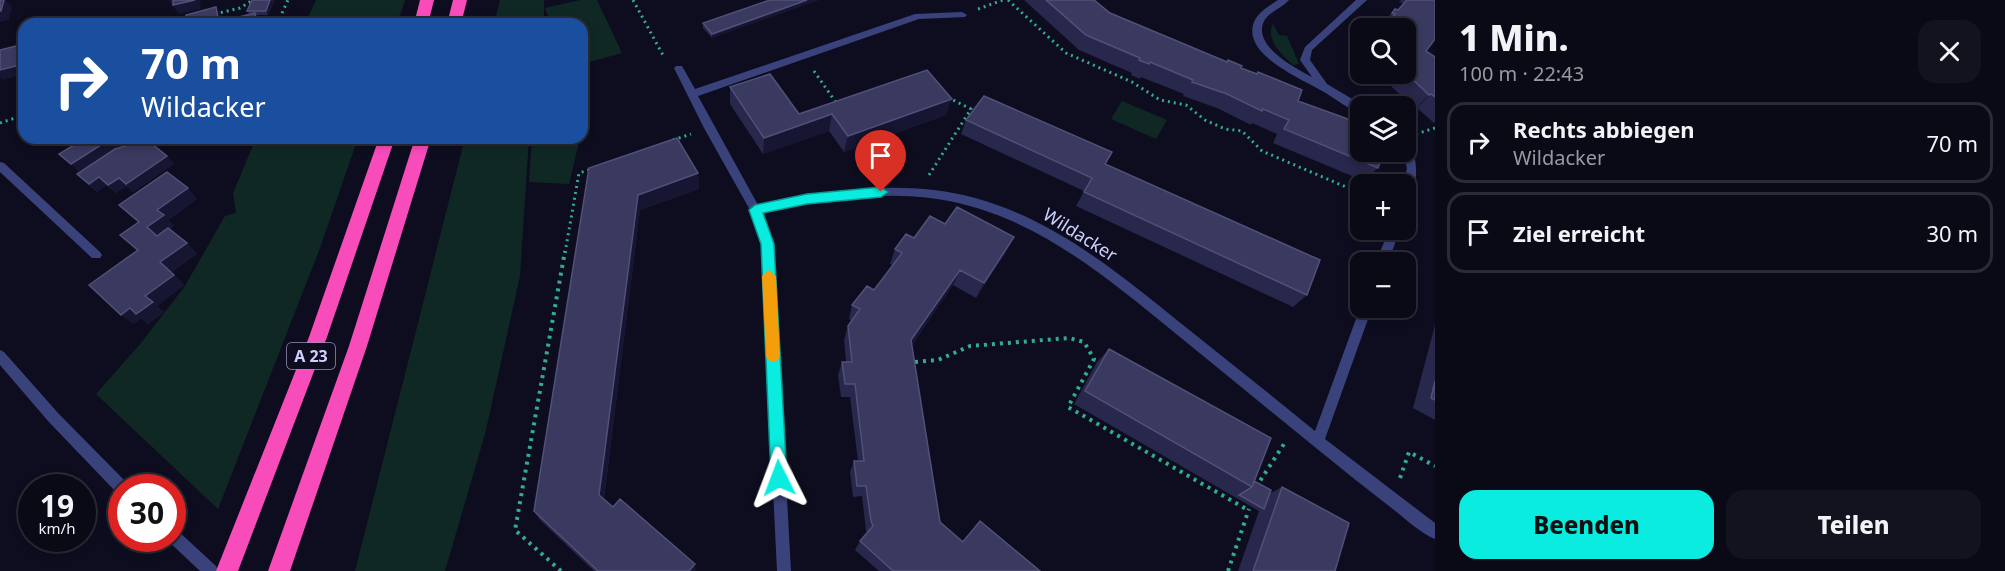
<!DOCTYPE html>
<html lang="de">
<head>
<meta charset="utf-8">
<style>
	body { margin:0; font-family:"Noto Sans",sans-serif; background:#131320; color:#f1f3f6; height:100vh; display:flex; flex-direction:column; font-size:22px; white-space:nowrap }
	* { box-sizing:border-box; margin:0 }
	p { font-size:20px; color:#999aa1 }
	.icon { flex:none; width:33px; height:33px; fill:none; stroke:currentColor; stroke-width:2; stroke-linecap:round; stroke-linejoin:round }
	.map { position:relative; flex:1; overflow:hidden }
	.side { display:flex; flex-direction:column; background:#0a0a17; width:570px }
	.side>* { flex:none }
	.hud { position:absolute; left:18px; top:18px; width:570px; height:126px; border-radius:18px; box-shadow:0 3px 9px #0003,0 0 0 2px #2a2b36; background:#1a4fa0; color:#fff; overflow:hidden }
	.controls { position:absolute; left:1350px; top:18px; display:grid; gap:12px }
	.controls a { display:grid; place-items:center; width:66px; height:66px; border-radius:12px; background:#0a0a17; box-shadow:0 3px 9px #0003,0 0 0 2px #2a2b36; font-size:30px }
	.speed { position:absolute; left:18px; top:474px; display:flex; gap:12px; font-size:30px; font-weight:700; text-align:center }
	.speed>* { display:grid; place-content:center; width:78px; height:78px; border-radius:50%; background:#0a0a17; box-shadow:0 3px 9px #0003,0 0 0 2px #2a2b36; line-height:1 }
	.speed small { font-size:15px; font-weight:400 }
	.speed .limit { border:9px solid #d22; background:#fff; color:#111 }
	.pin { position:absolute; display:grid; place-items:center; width:51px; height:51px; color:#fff; margin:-62px -26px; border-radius:50% 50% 50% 0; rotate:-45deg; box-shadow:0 0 6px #0007 }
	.pin .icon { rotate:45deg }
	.me { position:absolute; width:66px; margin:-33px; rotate:357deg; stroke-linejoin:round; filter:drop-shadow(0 0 4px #0008) }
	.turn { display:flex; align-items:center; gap:21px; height:126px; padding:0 24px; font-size:27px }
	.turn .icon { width:78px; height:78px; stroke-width:2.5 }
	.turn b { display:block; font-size:42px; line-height:51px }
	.round { display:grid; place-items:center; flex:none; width:63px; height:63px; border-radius:18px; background:#131320 }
	.headline { display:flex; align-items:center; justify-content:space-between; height:102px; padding:0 24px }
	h1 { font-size:36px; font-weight:800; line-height:45px }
	.action { display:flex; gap:12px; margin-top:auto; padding:12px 24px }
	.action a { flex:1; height:69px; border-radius:18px; background:#09ecdf; color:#111; font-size:24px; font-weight:800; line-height:69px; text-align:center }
	.action a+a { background:#131320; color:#f1f3f6 }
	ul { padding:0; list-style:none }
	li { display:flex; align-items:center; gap:18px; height:81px; margin:0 12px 9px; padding:0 12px; border:3px solid #2a2b36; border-radius:18px }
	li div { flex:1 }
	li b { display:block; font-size:22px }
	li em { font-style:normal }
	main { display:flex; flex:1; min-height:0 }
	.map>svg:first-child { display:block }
</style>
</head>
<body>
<main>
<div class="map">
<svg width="1435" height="571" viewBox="0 0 1435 571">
	<rect width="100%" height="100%" fill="#0d0d1f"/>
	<!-- green -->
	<path fill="#102824" d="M316,0H405L397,24H305Z
		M500,0H544V24H494Z
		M580,0H597L622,53L582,64V24H551L545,8Z
		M1273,24L1279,35L1287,36L1299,64L1293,65C1283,55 1265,41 1273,24Z
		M1122,101L1167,120L1156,139L1111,119Z
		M256,138H358L320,248L218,509L96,394L141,343L185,286L225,216L236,213L233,193Z
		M465,138H529L520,276L485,434L445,571H355Z
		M532,138H580L569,184L529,182Z"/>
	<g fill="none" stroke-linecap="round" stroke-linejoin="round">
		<!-- path-far1 -->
		<path stroke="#32ac91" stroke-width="3" stroke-dasharray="2 4" stroke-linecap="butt" d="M633,0L664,57
			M1008,0L1066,53L1132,82L1160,100L1186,105L1205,120L1225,129L1242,131L1262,151L1360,193
			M978,9L1003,0
			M215,14L240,8L253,0
			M177,24L190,21
			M277,24L288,0
			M814,71L837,104
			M0,123L24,115
			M1416,134L1435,128
			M673,140L691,134
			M929,175L971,109L947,97
			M565,253L579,173L592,169"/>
		<!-- path -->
		<path stroke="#32ac91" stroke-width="4" stroke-dasharray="3 5" stroke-linecap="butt" d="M915,362L938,360L970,346L1069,338L1084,342L1094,359L1068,407L1248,510
			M1400,478L1409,452L1435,466
			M1256,487L1284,444
			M561,571L515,530L565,251
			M1228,571L1249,509"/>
		<!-- service -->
		<path fill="#3a427c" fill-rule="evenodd" d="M0,162L4,163L100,252L102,255L100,258H92L0,172Z"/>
		<!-- minor -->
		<path fill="#3a427c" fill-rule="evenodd" d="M1278,0H1289C1282,8 1269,12 1264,21C1252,46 1295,68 1312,77L1300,60L1305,47L1356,0H1367L1312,50L1310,60L1327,84L1364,106H1360V113C1348,109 1336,99 1324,92C1304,80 1241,55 1254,22C1258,12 1269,6 1278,0Z
			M962,12L967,15L965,17L919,19L698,96L758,205C816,193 875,183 934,190C1032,201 1110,266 1183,325C1227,360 1271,395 1315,431L1360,308H1372L1325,439L1435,523V539C1420,533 1407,520 1394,510C1368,490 1342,469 1316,448C1269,410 1222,371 1175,333C1104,275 1031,213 937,199C879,190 819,201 762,213L773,244L791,571H777L761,244L750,210L704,128L674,68L676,66H682L695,89L915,14Z
			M1406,144C1420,151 1419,193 1406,199V184H1403L1407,168L1402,152H1406Z
			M1389,230H1400L1388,262H1376Z"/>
		<!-- tertiary -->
		<path fill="#3a427c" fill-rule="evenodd" d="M0,350L4,352L58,413L127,483L129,488H122V495L117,493L48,421L0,365Z
			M172,528L177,530L216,566L218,571H200L167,540L166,538H172Z"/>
		<!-- motorway -->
		<path fill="#f84cba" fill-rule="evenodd" d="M420,0H434L428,24H414Z
			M453,0H467L461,24H447Z
			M379,138H395L327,337L238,571H216L309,337Z
			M415,138H431L367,346L290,571H268L349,346Z"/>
	</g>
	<!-- wall -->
	<path fill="#28274c" d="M275,0L268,15H256L257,18L249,14L247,11Z
		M770,0L712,38L703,28V23Z
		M1024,0H1094L1110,13L1241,68L1298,101L1355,124L1360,152H1390L1380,161L1378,168L1364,181L1273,143L1277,134L1252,123L1251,125L1217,108L1183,96L1184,94L1141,77L1140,79L1131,75L1132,73L1079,50Z
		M1401,0H1435L1426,51L1435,57V122L1434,123L1417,108L1415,109L1391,86L1374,74H1406V28H1379L1395,9L1398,10L1403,3L1399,2Z
		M730,87L799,114L946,115L844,152L829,131L763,154L730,104Z
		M966,120L1105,164L1307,295L1293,307L1076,206L1084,191L961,134Z
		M167,156L174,164L133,192L127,186L116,193L107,185L97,192L77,174Z
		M589,168L698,173L699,189L640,210L604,499L696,571H594L540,520L534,511Z
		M197,199L168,220L174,226L170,229L187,243L197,254L171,272L184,285L157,306L164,312L148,324L141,318L133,324L137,251L120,235L138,222L119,205Z
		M945,224L1006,252L976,298L953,285L912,345L940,522L962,541L980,521L1040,571H879L855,550L860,541L867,533L866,531L862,496L853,497L850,472L854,461H858L850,397H841L838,375L842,362H846L844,340L848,326L852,321L849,319L852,305L874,290L893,265L890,264L895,249L914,238Z
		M1435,325V420L1413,408Z
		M1109,349L1269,494L1282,487L1335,571H1238L1259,511L1074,404L1097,362Z"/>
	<!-- shaded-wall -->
	<path fill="#161532" d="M4,0H5L12,7L9,20L0,22V11Z
		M168,0H200L201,9L179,14Z
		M270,0H275L268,15L266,11Z
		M807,0H820L712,38V34Z
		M216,7L222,16L223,24H219Z
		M66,18L71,24H66Z
		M24,64V74L3,80L0,77V70Z
		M1431,94L1417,108L1415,109L1429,95Z
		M952,99L946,115L844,152L848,136Z
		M832,114L829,131L763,154L764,138Z
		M112,138H125L128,141L79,172L71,164Z
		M167,156L174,164L133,192L126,184Z
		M698,173L699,189L640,210L603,505L599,495L638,195Z
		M99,177L107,185L97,192L89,184Z
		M119,178L127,186L116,193L108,185Z
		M188,188L197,199L168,220L174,226L158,238L147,227L157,210Z
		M1014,237L1006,252L976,298L984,283Z
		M187,243L197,254L171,273L160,262Z
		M960,270L953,285L905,354L911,340Z
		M174,275L184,285L157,306L164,312L148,324L141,318L133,324L121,315Z
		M695,564L696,571H689Z"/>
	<!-- building -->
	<path fill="#3a395f" stroke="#515078" stroke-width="1.5" d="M0,0H4L1,11H0Z
		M173,0H195L173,5Z
		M252,0H270L266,11H247Z
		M770,0H807L712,34L703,23Z
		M1046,0H1094L1110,13L1227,62L1228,60L1242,66L1241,68L1257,74L1258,72L1302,90L1298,101L1356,122L1355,124L1360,126V152H1384L1378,168L1284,129L1289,120L1263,109L1262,111L1227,94L1192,82L1193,80L1150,62L1149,64L1139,60L1140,58L1086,35Z
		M1407,0H1435V39L1426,51L1435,57V97L1431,94L1429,95L1406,73V28H1384L1395,14L1392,13L1395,9L1398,10Z
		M216,7L219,24H187L186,15Z
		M255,13L257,24H232L231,19Z
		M66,18V24H41Z
		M24,28V64L0,70V50L24,44Z
		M927,70L952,99L848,136L832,114L764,138L730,87L770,74L799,114Z
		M984,96L1112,152L1105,164L1320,260L1307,295L1084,192L1092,178L966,120Z
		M67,138H112L71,164L59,154L74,145Z
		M677,138L698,173L638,195L599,495L613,507L620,499L695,564L689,571H598L534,511L589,168Z
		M147,140L167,156L126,184L119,178L108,185L99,177L89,184L77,174L115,149Z
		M167,172L188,188L157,210L164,215L147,227L157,236L168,228L187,243L160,262L174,275L145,296L153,302L136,314L130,308L121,315L89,285L138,250L120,235L139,222L119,205Z
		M957,207L1014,237L984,283L960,270L911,340L940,522L963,542L980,521L1040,571H893L860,541L873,526L871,521L866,486H857L854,461H864L855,384H845L842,362H852L848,326L860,309L852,305L867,286L874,290L902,253L895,249L906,234L914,238L930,216L945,224Z
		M1109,349L1271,438L1252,487L1085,391Z
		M1435,381V400L1431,398Z
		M1254,481L1271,490L1264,509L1239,495L1252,487Z
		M1282,487L1349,523L1335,571H1253Z"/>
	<!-- route -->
	<path fill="#09ecdf" stroke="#069991" stroke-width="1.5" d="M881,187L888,192L881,197L807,204L763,213L774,244L787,478L785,483L779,485L774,483L771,478L761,244L749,210L755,205L807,194Z"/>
	<!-- slow -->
	<path fill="#f59e0b" d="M769,270L776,276L780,356L778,360L773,362L768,360L766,356L762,276Z"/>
	<g text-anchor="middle" stroke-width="5" stroke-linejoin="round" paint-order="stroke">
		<!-- shield labels -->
		<rect fill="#0d0d1f" stroke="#9395ba" stroke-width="1.5" x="287" y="343" width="48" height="26" rx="4.5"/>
		<g font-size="16" font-weight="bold" fill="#cdcffd">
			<text x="311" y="362">A 23</text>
		</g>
		<!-- street labels -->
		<g font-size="18" fill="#cdcffd" stroke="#0d0d1f">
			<text transform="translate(1080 235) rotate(32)" y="6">Wildacker</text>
		</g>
	</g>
</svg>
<div class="controls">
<a><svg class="icon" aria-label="search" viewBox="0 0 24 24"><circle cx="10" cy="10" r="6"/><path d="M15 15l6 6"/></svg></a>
<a><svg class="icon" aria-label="layers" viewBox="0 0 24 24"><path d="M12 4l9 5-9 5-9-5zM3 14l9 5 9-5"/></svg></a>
<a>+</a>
<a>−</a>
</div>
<div class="speed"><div>19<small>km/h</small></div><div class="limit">30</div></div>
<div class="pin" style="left:881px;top:192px;background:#d93025"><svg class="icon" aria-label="arrive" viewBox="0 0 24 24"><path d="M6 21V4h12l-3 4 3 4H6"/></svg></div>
<svg class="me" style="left:779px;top:478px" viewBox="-20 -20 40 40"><path d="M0-17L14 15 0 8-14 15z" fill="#09ecdf" stroke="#fff" stroke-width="4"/></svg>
<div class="hud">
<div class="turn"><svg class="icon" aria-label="right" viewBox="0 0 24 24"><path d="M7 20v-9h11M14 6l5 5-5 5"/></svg><div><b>70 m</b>Wildacker</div></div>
</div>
</div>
<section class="side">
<div class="headline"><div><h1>1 Min.</h1><p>100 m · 22:43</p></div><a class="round"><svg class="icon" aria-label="close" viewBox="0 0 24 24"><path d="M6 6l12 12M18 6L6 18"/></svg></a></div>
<ul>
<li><svg class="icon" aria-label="right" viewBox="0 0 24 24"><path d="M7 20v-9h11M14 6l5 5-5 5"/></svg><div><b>Rechts abbiegen</b><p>Wildacker</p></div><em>70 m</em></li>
<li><svg class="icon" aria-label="arrive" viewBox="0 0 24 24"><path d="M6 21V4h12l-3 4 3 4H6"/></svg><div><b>Ziel erreicht</b></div><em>30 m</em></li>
</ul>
<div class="action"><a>Beenden</a><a>Teilen</a></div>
</section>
</main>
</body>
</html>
